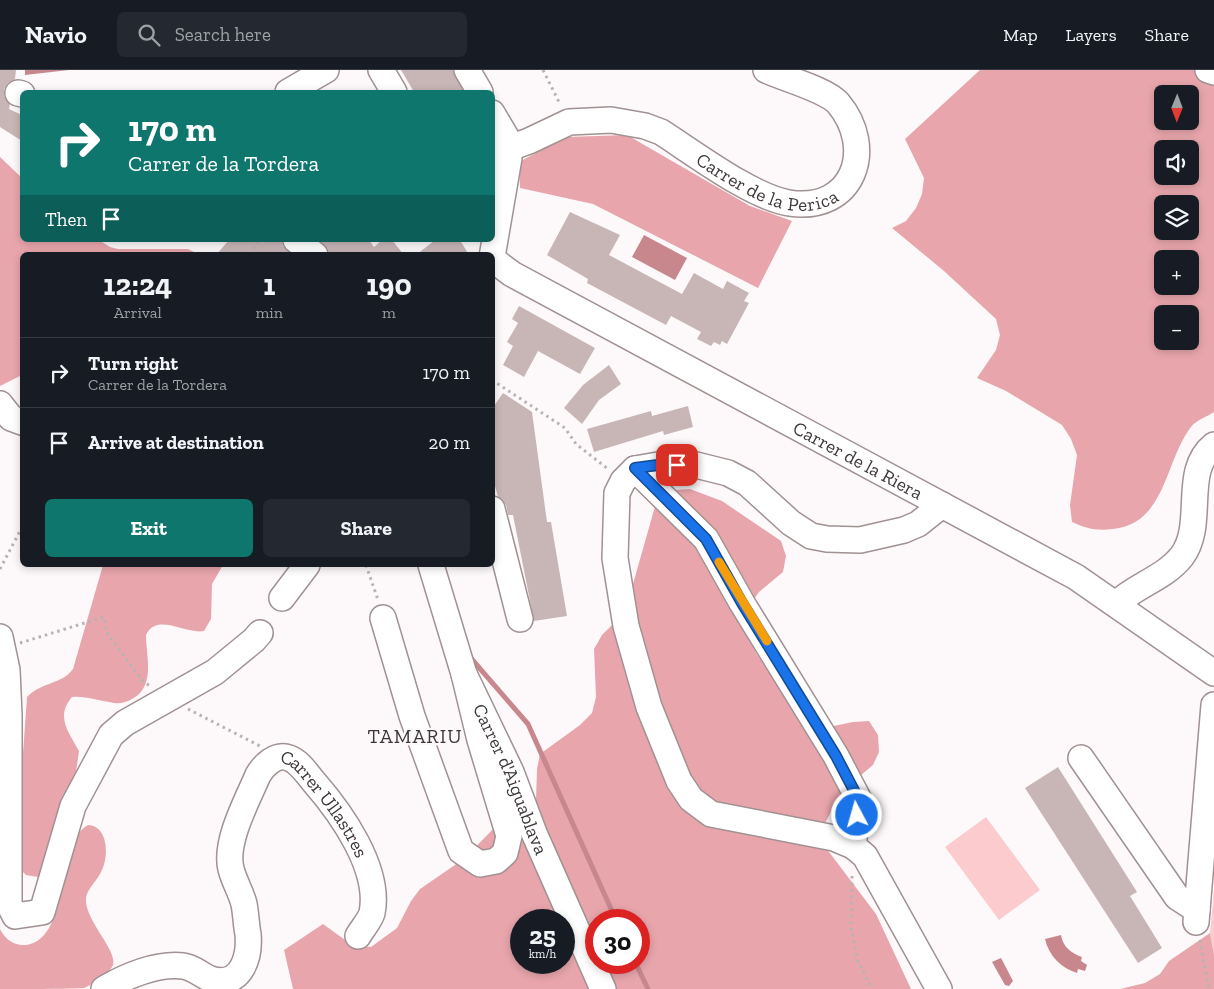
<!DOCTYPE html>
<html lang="en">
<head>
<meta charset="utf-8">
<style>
	body { margin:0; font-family:"Zilla Slab",serif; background:#242831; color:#f1f3f6; height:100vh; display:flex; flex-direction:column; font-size:19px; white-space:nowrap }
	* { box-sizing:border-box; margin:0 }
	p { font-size:16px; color:#9ea1a6 }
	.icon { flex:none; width:28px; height:28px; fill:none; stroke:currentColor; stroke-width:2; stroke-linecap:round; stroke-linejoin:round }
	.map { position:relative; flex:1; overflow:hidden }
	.side { position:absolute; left:20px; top:182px; width:475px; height:315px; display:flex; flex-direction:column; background:#171b24; border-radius:8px; box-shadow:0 2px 8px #0003 }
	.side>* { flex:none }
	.top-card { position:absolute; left:20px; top:20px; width:475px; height:152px; border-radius:8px; box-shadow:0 2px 8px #0003; background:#0f766e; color:#fff; overflow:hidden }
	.needle { width:32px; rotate:181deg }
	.controls { position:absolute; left:1154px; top:15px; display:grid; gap:10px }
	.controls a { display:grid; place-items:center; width:45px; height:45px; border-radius:8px; background:#171b24; box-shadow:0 2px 8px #0003; font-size:25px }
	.speed { position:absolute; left:510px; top:839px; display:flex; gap:10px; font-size:25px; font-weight:700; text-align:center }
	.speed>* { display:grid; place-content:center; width:65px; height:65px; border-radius:50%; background:#171b24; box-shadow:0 2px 8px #0003; line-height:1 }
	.speed small { font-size:12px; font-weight:400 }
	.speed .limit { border:8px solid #d22; background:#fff; color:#111 }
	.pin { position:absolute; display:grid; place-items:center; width:42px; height:42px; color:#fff; margin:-21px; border-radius:10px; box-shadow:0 2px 8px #0006 }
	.me { position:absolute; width:55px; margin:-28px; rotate:354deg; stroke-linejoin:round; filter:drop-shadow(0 0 4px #0008) }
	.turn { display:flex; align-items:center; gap:18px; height:105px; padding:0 25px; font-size:22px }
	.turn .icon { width:65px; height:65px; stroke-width:2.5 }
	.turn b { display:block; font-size:35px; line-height:42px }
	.then { display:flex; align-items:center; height:48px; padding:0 25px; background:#0003; gap:10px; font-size:19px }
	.eta { display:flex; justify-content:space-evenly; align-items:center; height:85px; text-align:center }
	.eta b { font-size:30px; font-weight:800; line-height:35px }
	.cta { display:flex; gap:10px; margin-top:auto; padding:10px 25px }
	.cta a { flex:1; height:58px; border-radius:8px; background:#0f766e; color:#fff; font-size:20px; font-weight:800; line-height:58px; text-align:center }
	.cta a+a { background:#242831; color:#f1f3f6 }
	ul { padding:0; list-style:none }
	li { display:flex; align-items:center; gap:15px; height:70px; padding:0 25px; border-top:1px solid #363941 }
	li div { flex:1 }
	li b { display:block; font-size:19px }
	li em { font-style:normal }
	header { display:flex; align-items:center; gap:30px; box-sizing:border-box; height:70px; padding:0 25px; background:#171b24; border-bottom:1px solid #363941 }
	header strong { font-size:24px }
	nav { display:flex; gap:28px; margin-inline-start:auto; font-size:18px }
	.search { width:350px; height:45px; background:#242831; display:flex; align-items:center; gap:12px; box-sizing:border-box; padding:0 18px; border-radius:8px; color:#9ea1a6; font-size:19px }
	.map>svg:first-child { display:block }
</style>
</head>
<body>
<header>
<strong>Navio</strong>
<div class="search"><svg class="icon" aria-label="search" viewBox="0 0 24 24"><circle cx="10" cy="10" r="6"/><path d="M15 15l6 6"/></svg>Search here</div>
<nav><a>Map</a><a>Layers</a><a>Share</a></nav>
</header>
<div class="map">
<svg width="1214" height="919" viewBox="0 0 1214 919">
	<rect width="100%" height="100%" fill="#fdf9fa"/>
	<!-- green -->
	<path fill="#fbcbce" d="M986,747L1040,820L999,850L945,777Z
		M1214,819V885L1210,863Z"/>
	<!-- forest -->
	<path fill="#e8a6ac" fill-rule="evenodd" d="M980,0H1214V342C1207,347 1196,350 1191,357C1165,390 1166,454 1113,459C1097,461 1087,459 1072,452L1070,435L1077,385L1071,369L1062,355L1006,321L977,308L996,280L1000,265L996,249L944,201L892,158L906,151L916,138L922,124L924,108L905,69ZM1162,24H1190V51H1162ZM1162,79H1190V106H1162ZM1162,134H1190V161H1162ZM1162,189H1190V216H1162ZM1162,244H1190V271H1162Z
		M627,65L750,136L792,151L758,218L593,134L520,118L519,92L566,67Z
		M0,87L22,108V170H99L110,177L118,179H188L200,185H22V305L0,316Z
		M690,419L722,431L781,471L786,486L783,502L759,522L749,536L751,568L756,583L805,653L819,659L853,652L869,651L878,665L879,682L873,695L847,717L837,729L823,758V774L876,844L911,919H293L284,880L323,854L352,875L371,877L397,858L411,831L420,819L465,788L495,757L510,750L536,730L537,699L540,684L580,655L592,643L596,627L594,579L602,565L625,542L658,426L674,420ZM521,850H564V892H521ZM596,850H639V892H596Z
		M103,495H223L212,514L211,549L204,561C186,565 157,542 146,565C146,587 156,616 132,629C127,632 120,634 114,633C100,631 86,626 72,627C55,647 69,662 79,681L76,702L42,801L38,807L26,805L21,800L20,726L27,627C43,611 61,615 73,599Z
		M88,755C109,756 109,788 101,802C97,811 87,819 86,828C84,851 121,883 112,897C107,905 92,915 84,918C75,919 14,919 0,919V859C4,867 11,874 21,875C60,878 62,807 70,783C73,772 78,760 88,755Z
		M1210,863L1214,885V919H1120L1145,913L1160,904L1169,891Z"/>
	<!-- water -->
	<path fill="#c7878d" d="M25,0H69L25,5Z
		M644,165L687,188L675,210L632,187Z
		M1061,865C1063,877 1071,883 1082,887L1081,891L1087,895L1085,901L1078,899L1077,903C1061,898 1049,886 1045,869Z
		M1001,888L1013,911L1009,916L1005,915L992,892Z"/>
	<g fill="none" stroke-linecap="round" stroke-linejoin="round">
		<!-- stream -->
		<path stroke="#c7878d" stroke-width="5" d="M469,586L528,654L616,850
			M635,892L648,919"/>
	</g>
	<!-- building -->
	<path fill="#c8b6b7" d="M0,0H16L15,9L8,13L4,19V26L10,34L9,39L22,45V71L0,57Z
		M401,0H453L464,22H414Z
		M570,142L620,165L609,185L682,224L694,203L723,219L727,211L749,223L744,231L749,233L727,274L722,271L720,275L714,272L711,276L697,269L701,262L671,246L666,255L587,213L588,209L547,185Z
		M229,170H282L283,176L292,185H216Z
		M319,170H369L374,177L382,170H392L404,185H329L328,179Z
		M435,170H460L469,185H416Z
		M519,236L595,278L580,304L538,281L524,307L503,295L513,276L507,272L518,253L512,249Z
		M609,295L621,314L599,330L582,354L564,338L583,315Z
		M503,323L532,342L547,452H551L567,546L534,551L513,445H508L506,435L498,427L492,405V339Z
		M688,336L693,357L664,365L663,361L594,382L587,359L651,341L652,346Z
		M1058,697L1137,822L1130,826L1162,878L1138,893L1025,718Z"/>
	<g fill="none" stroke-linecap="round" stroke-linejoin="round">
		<defs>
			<g id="minor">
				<path d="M381,0L394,22"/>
				<path d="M467,0L480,22"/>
				<path d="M1208,0L1214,2"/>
				<path d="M288,22L326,0"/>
				<path d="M18,23L22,24"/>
				<path d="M492,43L512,77"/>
				<path id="s1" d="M492,84L529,71L569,52L611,50L645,56L661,62C694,83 752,127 789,133C854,143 876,78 838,33C825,19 785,9 766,0"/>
				<path d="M296,170L315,185"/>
				<path d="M492,187L509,88"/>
				<path id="s2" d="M492,189L512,204L1076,507L1214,603"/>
				<path d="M0,334L11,348L22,352"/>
				<path d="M635,399L706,469L742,533L836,686L859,730L853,776"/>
				<path d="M492,439L520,549"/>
				<path id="s3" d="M431,495L464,604L511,702L534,763L603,919"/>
				<path d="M282,528L307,495"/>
				<path d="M1116,534C1136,515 1165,508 1182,486C1206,454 1181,401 1214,375"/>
				<path d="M383,548L412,646L461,781L480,794L496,791L505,783L509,766L480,670L464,604"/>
				<path d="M0,567L7,600L9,645V834L15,846L42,842L73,736L111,665L125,653L215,602L254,570L260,563"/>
				<path d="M1081,688L1177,827L1197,840"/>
				<path d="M1196,852L1214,635"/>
				<path id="s4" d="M104,919C126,906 157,893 183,896C194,897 204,908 214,910C242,916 250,886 248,864C246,854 246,844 244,834C241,822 234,811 231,799C224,772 248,729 258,705C264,695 276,683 289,688C300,692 307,704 314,712C341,743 381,799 372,843C370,850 362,859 358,866"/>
				<path d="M939,919L865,786L853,776L834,768L711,744L691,729L679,711L649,637L626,556L615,488L617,423L623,411L635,399L658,395H696L728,403L747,413L791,453L811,466L827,469L860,470L904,460L918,454L942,435"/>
			</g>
		</defs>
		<!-- minor casing -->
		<use href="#minor" stroke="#a19192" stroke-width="28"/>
		<!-- path -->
		<path stroke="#b8b3b3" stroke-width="3" stroke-dasharray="2.5 4" stroke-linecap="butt" d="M543,0L560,34
			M252,185L253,179L259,170
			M492,310L565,358L576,374L608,399
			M366,495L378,530
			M0,499L20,461
			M20,573L104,547L107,563L142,610L151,617
			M188,639L260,676
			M852,806L851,855L857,889L872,919
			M1200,870L1209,919"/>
		<!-- minor -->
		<use href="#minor" stroke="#fff" stroke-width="25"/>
	</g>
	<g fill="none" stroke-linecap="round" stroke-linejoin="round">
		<defs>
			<path id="route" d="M677,395H658L635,398L706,469L742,533L836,686L859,730L857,745"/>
		</defs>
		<!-- route casing -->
		<use href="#route" stroke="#114b97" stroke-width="12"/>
		<!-- route -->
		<use href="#route" stroke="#1a73e8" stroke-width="9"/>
		<!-- slow -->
		<path stroke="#f59e0b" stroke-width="9" d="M719,492L767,571"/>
	</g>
	<g text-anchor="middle" stroke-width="4.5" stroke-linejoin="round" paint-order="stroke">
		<!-- street labels -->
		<g font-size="19" fill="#3e3737" stroke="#fdf9fa">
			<text dy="7" stroke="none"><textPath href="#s1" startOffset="298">Carrer de la Perica</textPath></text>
			<text dy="7" stroke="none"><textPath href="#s2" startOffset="418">Carrer de la Riera</textPath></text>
			<text dy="7" stroke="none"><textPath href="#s3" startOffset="229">Carrer d'Aiguablava</textPath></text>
			<text dy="7" stroke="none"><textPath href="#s4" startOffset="449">Carrer Ullastres</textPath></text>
		</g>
		<!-- neighbourhood labels -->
		<g font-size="20" letter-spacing="1" fill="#3e3737" stroke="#fdf9fa">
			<text x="415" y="673">TAMARIU</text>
		</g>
	</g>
</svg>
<div class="controls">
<a><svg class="needle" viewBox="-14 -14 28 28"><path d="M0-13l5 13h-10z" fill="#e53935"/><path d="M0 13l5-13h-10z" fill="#9ea1a6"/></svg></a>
<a><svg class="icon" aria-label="sound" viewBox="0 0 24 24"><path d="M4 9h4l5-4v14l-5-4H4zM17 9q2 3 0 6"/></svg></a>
<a><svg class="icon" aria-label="layers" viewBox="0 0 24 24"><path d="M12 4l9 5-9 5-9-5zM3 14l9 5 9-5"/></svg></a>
<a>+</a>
<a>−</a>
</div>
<div class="speed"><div>25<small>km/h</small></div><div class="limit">30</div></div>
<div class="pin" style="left:677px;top:395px;background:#d93025"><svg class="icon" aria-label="arrive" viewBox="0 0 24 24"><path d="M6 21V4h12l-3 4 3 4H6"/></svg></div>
<svg class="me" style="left:857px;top:745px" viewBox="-20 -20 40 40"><circle r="17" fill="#1a73e8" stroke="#fff" stroke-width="3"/><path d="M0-11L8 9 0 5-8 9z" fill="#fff"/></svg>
<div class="top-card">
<div class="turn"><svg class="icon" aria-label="right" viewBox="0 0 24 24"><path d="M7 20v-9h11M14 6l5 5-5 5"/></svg><div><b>170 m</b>Carrer de la Tordera</div></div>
<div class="then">Then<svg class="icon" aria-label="arrive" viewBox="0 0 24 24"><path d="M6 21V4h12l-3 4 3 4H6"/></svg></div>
</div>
<section class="side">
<div class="eta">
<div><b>12:24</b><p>Arrival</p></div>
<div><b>1</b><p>min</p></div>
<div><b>190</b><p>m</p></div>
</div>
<ul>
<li><svg class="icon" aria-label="right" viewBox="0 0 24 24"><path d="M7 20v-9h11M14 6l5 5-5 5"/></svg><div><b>Turn right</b><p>Carrer de la Tordera</p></div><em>170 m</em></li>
<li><svg class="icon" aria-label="arrive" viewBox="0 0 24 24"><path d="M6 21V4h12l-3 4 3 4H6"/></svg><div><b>Arrive at destination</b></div><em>20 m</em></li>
</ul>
<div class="cta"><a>Exit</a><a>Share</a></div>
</section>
</div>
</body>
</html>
